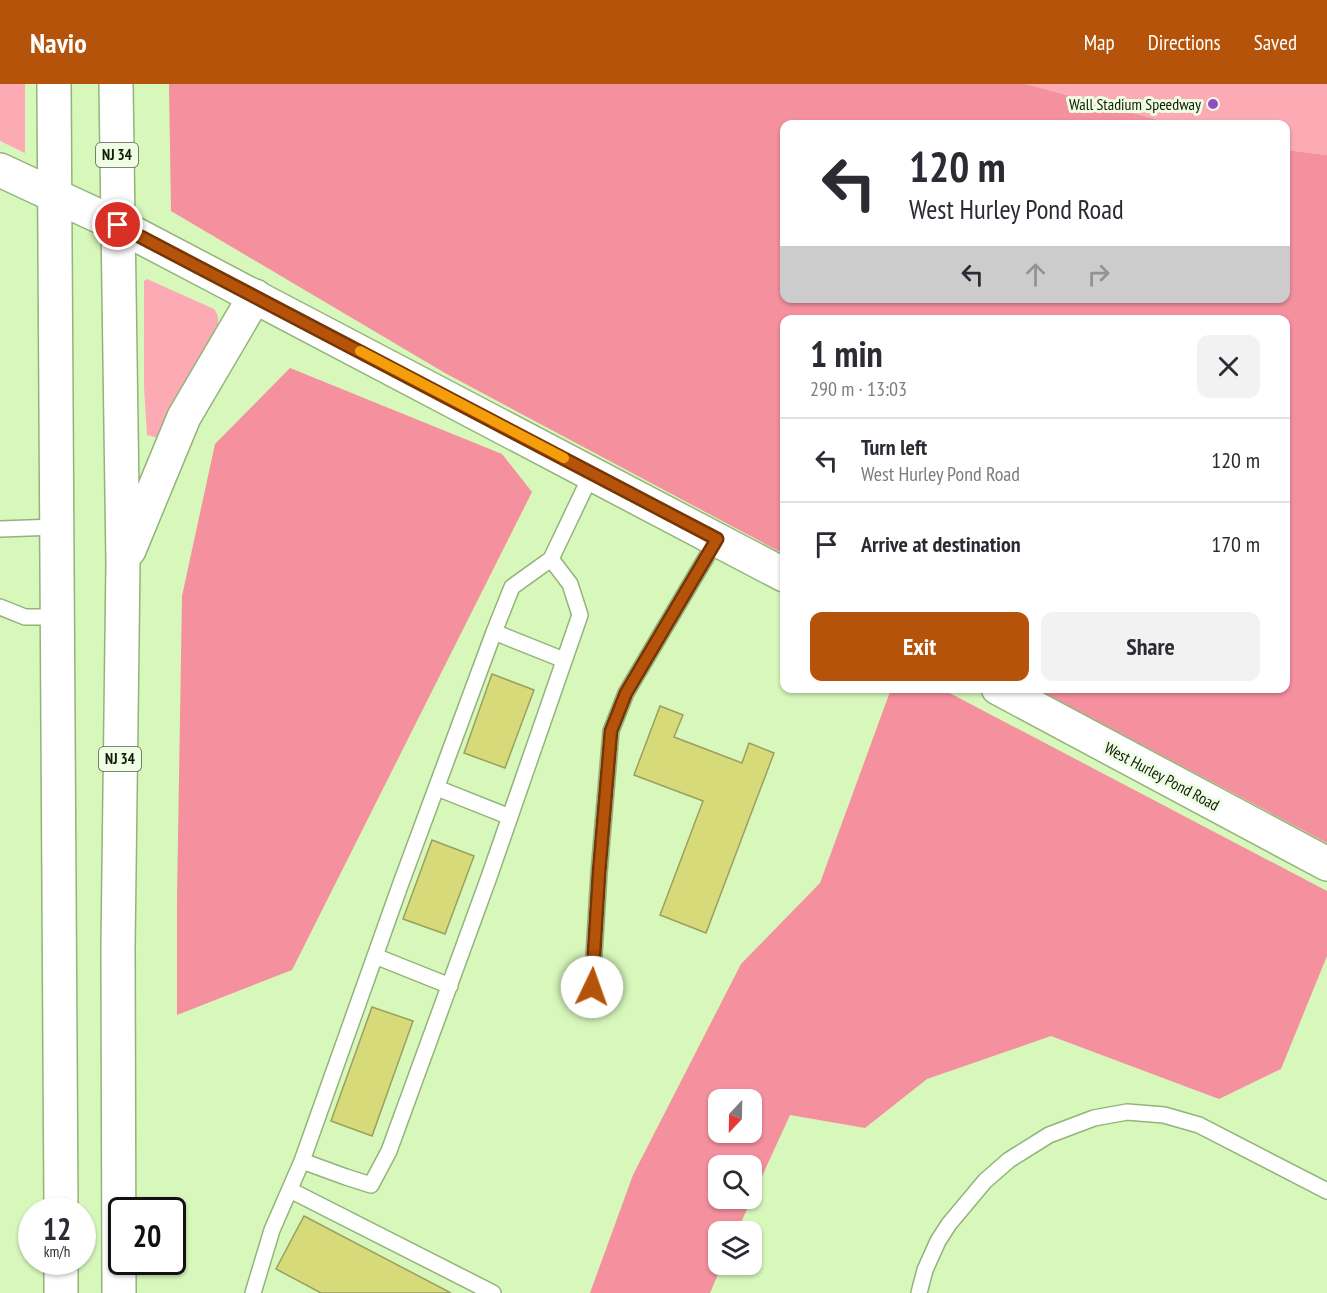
<!DOCTYPE html>
<html lang="en">
<head>
<meta charset="utf-8">
<style>
	body { margin:0; font-family:"PT Sans Narrow",sans-serif; background:#f2f2f3; color:#2b2b33; height:100vh; display:flex; flex-direction:column; font-size:22px; white-space:nowrap }
	* { box-sizing:border-box; margin:0 }
	p { font-size:20px; color:#7c7c81 }
	.icon { flex:none; width:33px; height:33px; fill:none; stroke:currentColor; stroke-width:2; stroke-linecap:round; stroke-linejoin:round }
	.map { position:relative; flex:1; overflow:hidden }
	.side { position:absolute; left:780px; top:231px; width:510px; height:378px; display:flex; flex-direction:column; background:#fff; border-radius:12px; box-shadow:0 2px 4px #0004 }
	.side>* { flex:none }
	.guide { position:absolute; left:780px; top:36px; width:510px; height:183px; border-radius:12px; box-shadow:0 2px 4px #0004; background:#fff; color:#2b2b33; overflow:hidden }
	.needle { width:39px; rotate:202deg }
	.tools { position:absolute; left:708px; top:1005px; display:grid; gap:12px }
	.tools a { display:grid; place-items:center; width:54px; height:54px; border-radius:12px; background:#fff; box-shadow:0 2px 4px #0004; font-size:30px }
	.speed { position:absolute; left:18px; top:1113px; display:flex; gap:12px; font-size:30px; font-weight:700; text-align:center }
	.speed>* { display:grid; place-content:center; width:78px; height:78px; border-radius:50%; background:#fff; box-shadow:0 2px 4px #0004; line-height:1 }
	.speed small { font-size:15px; font-weight:400 }
	.speed .limit { border:3px solid #111; border-radius:9px; background:#fff; color:#111 }
	.pin { position:absolute; display:grid; place-items:center; width:51px; height:51px; color:#fff; margin:-26px; border:3px solid #fff; border-radius:50%; box-shadow:0 2px 6px #0007 }
	.me { position:absolute; width:66px; margin:-33px; rotate:3deg; stroke-linejoin:round; filter:drop-shadow(0 0 4px #0008) }
	.turn { display:flex; align-items:center; gap:21px; height:126px; padding:0 30px; font-size:27px }
	.turn .icon { width:78px; height:78px; stroke-width:2.5 }
	.turn b { display:block; font-size:42px; line-height:51px }
	.lanes { display:flex; align-items:center; height:57px; padding:0 30px; background:#0003; justify-content:center; gap:30px; direction:ltr }
	.lanes .off { opacity:.35 }
	.round { display:grid; place-items:center; flex:none; width:63px; height:63px; border-radius:12px; background:#f2f2f3 }
	.overview { display:flex; align-items:center; justify-content:space-between; height:102px; padding:0 30px }
	h1 { font-size:36px; font-weight:700; line-height:45px }
	.action { display:flex; gap:12px; margin-top:auto; padding:12px 30px }
	.action a { flex:1; height:69px; border-radius:12px; background:#b45309; color:#fff; font-size:24px; font-weight:700; line-height:69px; text-align:center }
	.action a+a { background:#f2f2f3; color:#2b2b33 }
	ul { padding:0; list-style:none }
	li { display:flex; align-items:center; gap:18px; height:84px; padding:0 30px; border-top:2px solid #e1e1e2 }
	li div { flex:1 }
	li b { display:block; font-size:22px }
	li em { font-style:normal }
	header { display:flex; align-items:center; gap:36px; box-sizing:border-box; height:84px; padding:0 30px; background:#b45309; color:#fff }
	header strong { font-size:28px }
	nav { display:flex; gap:33px; margin-inline-start:auto; font-size:21px }
	.map>svg:first-child { display:block }
</style>
</head>
<body>
<header>
<strong>Navio</strong>
<nav><a>Map</a><a>Directions</a><a>Saved</a></nav>
</header>
<div class="map">
<svg width="1327" height="1209" viewBox="0 0 1327 1209">
	<rect width="100%" height="100%" fill="#d7f7bb"/>
	<!-- green -->
	<path fill="#fcabb5" d="M0,0H25V69L0,57Z
		M1026,0H1327V71L1286,66V40H1173Z
		M147,195L214,225C220,232 218,240 217,249L158,354L147,351L144,303V197Z"/>
	<!-- forest -->
	<path fill="#f5909e" fill-rule="evenodd" d="M169,0H1026L1173,40H784V214H1286V66L1327,71V759L1037,605L1286,604V236H784V470L445,289L171,127Z
		M290,284L502,370L532,408L292,886L177,931V816L182,512L215,360Z
		M891,605H942L1327,807V872L1281,985L1219,1015L1051,952L927,995L865,1044L790,1031L737,1147L718,1148V1180L722,1181L710,1209H590L633,1091L741,880L820,799ZM718,1016H752V1048H718ZM718,1082H752V1114H718Z"/>
	<!-- building -->
	<path fill="#d6da78" stroke="#9c9f60" stroke-width="1.5" d="M492,590L534,606L505,684L464,669Z
		M660,622L683,631L674,653L742,679L749,659L774,669L706,849L660,831L703,717L634,691Z
		M432,756L474,772L445,850L403,835Z
		M372,923L413,937L372,1052L331,1037Z
		M304,1132L451,1209H321L276,1185Z"/>
	<g fill="none" stroke-linecap="round" stroke-linejoin="round">
		<defs>
			<path id="lane" d="M0,445L56,443
				M551,475L570,500L580,531L489,793L389,1067L371,1101L346,1093L302,1077L401,799L494,548L512,503L551,475L592,389
				M0,523L25,533H57
				M494,548L564,576
				M437,704L510,733
				M375,872L450,902
				M592,903L599,789L611,647L626,609L717,455
				M290,1106L493,1209
				M253,1209L272,1146L302,1077
				M919,1209L925,1186L938,1157L949,1140L985,1097L1009,1076L1049,1051L1094,1034L1127,1028L1164,1031L1199,1041L1327,1107"/>
			<path id="secondary" d="M0,86L118,141L784,491
				M998,604L1327,780"/>
			<path id="highway" d="M54,0L61,1126
				M116,0L123,479L118,863L119,1209
				M129,466L184,333L255,212
				M61,1178V1209"/>
		</defs>
		<!-- lane casing -->
		<use href="#lane" stroke="#94b37a" stroke-width="18"/>
		<!-- secondary casing -->
		<use href="#secondary" stroke="#94b37a" stroke-width="36"/>
		<!-- highway casing -->
		<use href="#highway" stroke="#94b37a" stroke-width="36"/>
		<!-- lane -->
		<use href="#lane" stroke="#fff" stroke-width="15"/>
		<!-- secondary -->
		<use href="#secondary" stroke="#fff" stroke-width="33"/>
		<!-- highway -->
		<use href="#highway" stroke="#fff" stroke-width="33"/>
	</g>
	<g fill="none" stroke-linecap="round" stroke-linejoin="round">
		<defs>
			<path id="route" d="M118,141L717,455L626,609L611,647L599,789L592,903"/>
		</defs>
		<!-- route casing -->
		<use href="#route" stroke="#753606" stroke-width="15"/>
		<!-- route -->
		<use href="#route" stroke="#b45309" stroke-width="10"/>
		<!-- slow -->
		<path stroke="#f59e0b" stroke-width="10" d="M360,267L564,374"/>
	</g>
	<!-- markers -->
	<circle fill="#954cbf" stroke="#f0fde5" stroke-width="2" cx="1213" cy="20" r="6"/>
	<g text-anchor="middle" stroke-width="6" stroke-linejoin="round" paint-order="stroke">
		<!-- shield labels -->
		<g fill="#f0fde5" stroke="#535f48" stroke-width="1.5">
			<rect x="96" y="59" width="42" height="24" rx="4.5"/>
			<rect x="99" y="663" width="42" height="24" rx="4.5"/>
		</g>
		<g font-size="15" font-weight="bold" fill="#101b05">
			<text x="117" y="76">NJ 34</text>
			<text x="120" y="680">NJ 34</text>
		</g>
		<!-- poi labels -->
		<g font-size="16" fill="#101b05" stroke="#f0fde5" text-anchor="end">
			<text x="1201" y="26">Wall Stadium Speedway</text>
		</g>
		<!-- street labels -->
		<g font-size="16" fill="#101b05" stroke="#f0fde5">
			<text transform="translate(1162 692) rotate(28)" y="6">West Hurley Pond Road</text>
		</g>
	</g>
</svg>
<div class="tools">
<a><svg class="needle" viewBox="-14 -14 28 28"><path d="M0-13l5 13h-10z" fill="#e53935"/><path d="M0 13l5-13h-10z" fill="#7c7c81"/></svg></a>
<a><svg class="icon" aria-label="search" viewBox="0 0 24 24"><circle cx="10" cy="10" r="6"/><path d="M15 15l6 6"/></svg></a>
<a><svg class="icon" aria-label="layers" viewBox="0 0 24 24"><path d="M12 4l9 5-9 5-9-5zM3 14l9 5 9-5"/></svg></a>
</div>
<div class="speed"><div>12<small>km/h</small></div><div class="limit">20</div></div>
<div class="pin" style="left:118px;top:141px;background:#d93025"><svg class="icon" aria-label="arrive" viewBox="0 0 24 24"><path d="M6 21V4h12l-3 4 3 4H6"/></svg></div>
<svg class="me" style="left:592px;top:903px" viewBox="-20 -20 40 40"><circle r="19" fill="#fff"/><path d="M0-13L10 11 0 6-10 11z" fill="#b45309"/></svg>
<div class="guide">
<div class="turn"><svg class="icon" aria-label="left" viewBox="0 0 24 24"><path d="M17 20v-9H6M10 6l-5 5 5 5"/></svg><div><b>120 m</b>West Hurley Pond Road</div></div>
<div class="lanes"><svg class="icon" aria-label="left" viewBox="0 0 24 24"><path d="M17 20v-9H6M10 6l-5 5 5 5"/></svg><svg class="icon off" aria-label="ahead" viewBox="0 0 24 24"><path d="M12 20V5M6 11l6-6 6 6"/></svg><svg class="icon off" aria-label="right" viewBox="0 0 24 24"><path d="M7 20v-9h11M14 6l5 5-5 5"/></svg></div>
</div>
<section class="side">
<div class="overview"><div><h1>1 min</h1><p>290 m · 13:03</p></div><a class="round"><svg class="icon" aria-label="close" viewBox="0 0 24 24"><path d="M6 6l12 12M18 6L6 18"/></svg></a></div>
<ul>
<li><svg class="icon" aria-label="left" viewBox="0 0 24 24"><path d="M17 20v-9H6M10 6l-5 5 5 5"/></svg><div><b>Turn left</b><p>West Hurley Pond Road</p></div><em>120 m</em></li>
<li><svg class="icon" aria-label="arrive" viewBox="0 0 24 24"><path d="M6 21V4h12l-3 4 3 4H6"/></svg><div><b>Arrive at destination</b></div><em>170 m</em></li>
</ul>
<div class="action"><a>Exit</a><a>Share</a></div>
</section>
</div>
</body>
</html>
